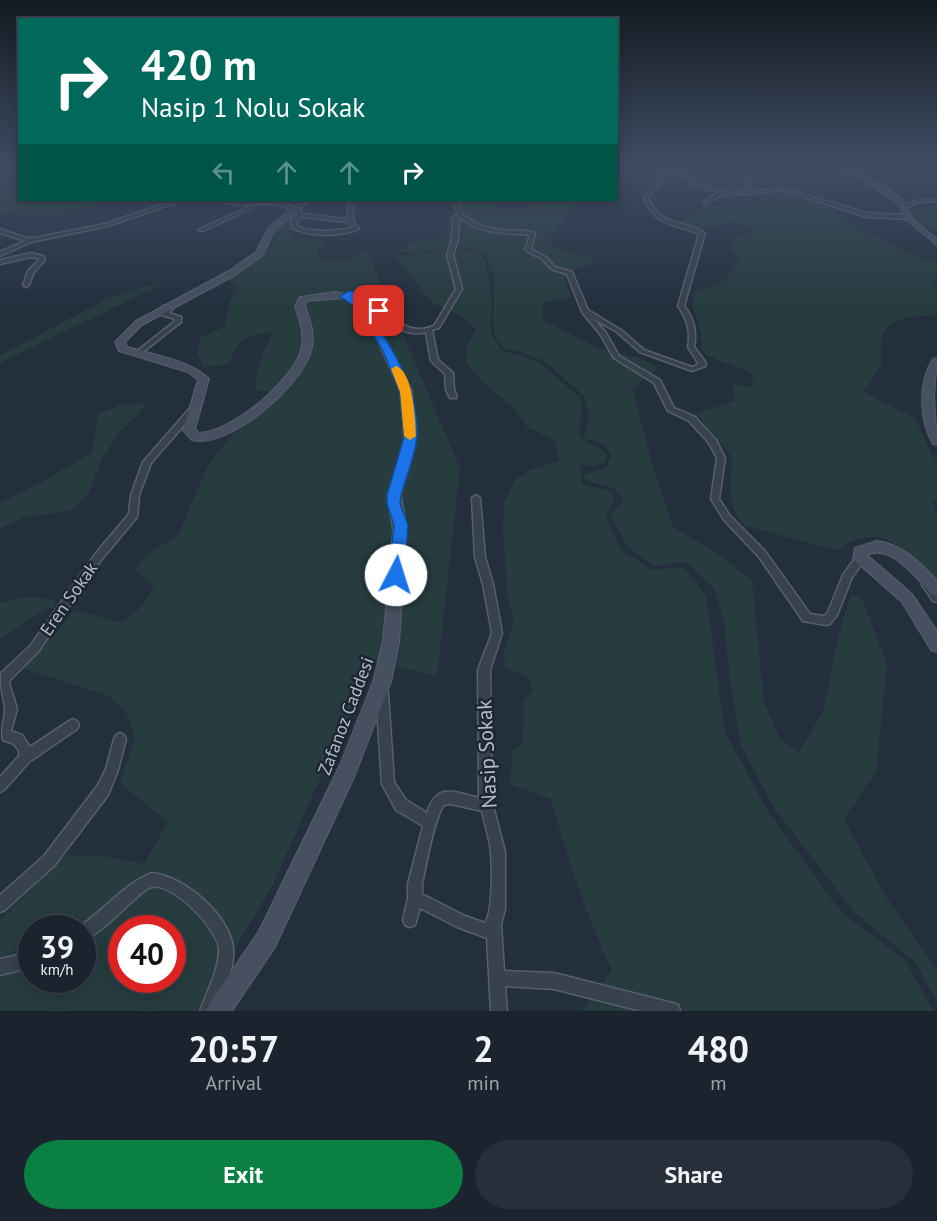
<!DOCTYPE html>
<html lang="en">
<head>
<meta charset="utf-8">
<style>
	body { margin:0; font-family:"PT Sans",sans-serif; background:#282f3a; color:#f1f3f6; height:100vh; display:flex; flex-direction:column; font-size:22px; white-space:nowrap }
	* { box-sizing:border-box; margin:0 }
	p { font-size:20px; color:#a0a4aa }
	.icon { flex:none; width:33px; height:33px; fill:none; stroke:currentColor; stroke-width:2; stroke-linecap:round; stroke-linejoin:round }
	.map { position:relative; height:1011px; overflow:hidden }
	.details { display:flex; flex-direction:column; background:#1b232e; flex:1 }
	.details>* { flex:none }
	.banner { position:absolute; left:18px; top:18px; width:600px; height:183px; border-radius:0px; box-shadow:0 3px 15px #0003,0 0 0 2px #39404a; background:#00695c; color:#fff; overflow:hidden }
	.speed { position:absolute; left:18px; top:915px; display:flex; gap:12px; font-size:30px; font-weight:700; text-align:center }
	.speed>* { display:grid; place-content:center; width:78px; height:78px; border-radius:50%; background:#1b232e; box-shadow:0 3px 15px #0003,0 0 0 2px #39404a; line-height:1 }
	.speed small { font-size:15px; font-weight:400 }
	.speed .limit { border:9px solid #d22; background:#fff; color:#111 }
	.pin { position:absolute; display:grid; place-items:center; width:51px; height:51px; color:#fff; margin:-26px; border-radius:12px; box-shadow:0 3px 9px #0006 }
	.me { position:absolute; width:66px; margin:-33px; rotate:5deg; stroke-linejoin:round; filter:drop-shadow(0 0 4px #0008) }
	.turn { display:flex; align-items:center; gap:21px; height:126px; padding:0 24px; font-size:27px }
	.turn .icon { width:78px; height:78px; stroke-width:2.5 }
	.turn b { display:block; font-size:42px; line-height:51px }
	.lanes { display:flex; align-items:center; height:57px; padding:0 24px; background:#0003; justify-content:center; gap:30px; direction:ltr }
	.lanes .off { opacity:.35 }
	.eta { display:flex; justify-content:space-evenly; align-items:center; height:102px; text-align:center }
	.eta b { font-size:36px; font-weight:700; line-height:42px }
	.action { display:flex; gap:12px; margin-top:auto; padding:12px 24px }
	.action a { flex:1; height:69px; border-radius:36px; background:#0b8043; color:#fff; font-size:24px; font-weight:700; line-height:69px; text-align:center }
	.action a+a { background:#282f3a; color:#f1f3f6 }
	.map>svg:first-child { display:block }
</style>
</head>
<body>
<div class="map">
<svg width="937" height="1011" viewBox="0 0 937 1011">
	<rect width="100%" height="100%" fill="#242f3e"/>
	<!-- green -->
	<path fill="#263c3f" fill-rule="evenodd" d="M19,168L20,200H111L109,202L45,218L25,213L0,214V169Z
		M778,191L831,207L840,216L866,231L909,253L937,262V277L933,281L937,286V315C900,318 875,316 882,363L864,392L915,418L931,453L937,461V501L932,503L937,515V582C901,552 888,517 837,550L745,526C724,501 731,487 732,457L696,413L735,401L732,384L752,387L753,374L704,354C701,346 702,339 700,330C697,316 690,307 693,293C701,287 707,288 716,285C728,281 733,268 739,258L732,247L734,239L744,236L752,228L730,222L701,229L679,222L706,206L730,207L759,201L763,193Z
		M463,200H490L497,207L525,208L550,200H582L560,224L549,242L556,248L593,258L592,264L575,268L565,278L571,298L543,303V320L596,347L640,358L658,368L632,388L654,470L673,527L717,553L752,581L764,703L780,739L799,753L824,709L838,637L851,594L862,599L887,664L876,771L844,819L886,897L937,970V1001L915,962L854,912L775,809L741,746L730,679L724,620L714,589L686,562L653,566L628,547L610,515L624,501L614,488L587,481L583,475L606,468L612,456L604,444L584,438L589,416L584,396L544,361L518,351L504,349C500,343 494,335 494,328C490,304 506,252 469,248C446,245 422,256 399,251L409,243L439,239L447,229V220Z
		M937,205V229L923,227L910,212L926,206Z
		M290,222V228L296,231L291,237L321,240L326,244L318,250V257C338,262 350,261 366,248L460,468L437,676L373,661L272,886L197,1011H0V920L66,855L104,856L144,864L168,822L120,783L135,737L126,712L109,696L24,669L75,610L123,623L143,605L154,587L135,569L148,554L178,535L207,467L228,439L266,410L269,392L256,390C255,367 264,352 273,332C245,336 239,337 229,364L203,367L197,353L201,337L226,326L229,300L238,290L227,279L269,251L274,241L275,232L281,225ZM32,928H82V980H32ZM122,928H172V980H122Z
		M462,249L479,253L486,261L492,302L491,333L501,350L537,361L582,399L579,437L605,452L607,458L603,464L580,466L582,484L608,490L615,497L606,518L621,550L652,570L683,567L706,596L725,732L767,810L841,912L905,960L933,1011H582L612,970C586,915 567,857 551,799L510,784L513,750L523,743L524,700L533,691L528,677L505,668L504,651L514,623L508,598L503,532L504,502L515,480L531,470L559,461L555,440L528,428L515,409L482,381L466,363L467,345L476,329L460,315L432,303L396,256Z
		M160,285L0,363V356L106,299L144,286Z
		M145,403L140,412L120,432L102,459L89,492L73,510L25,517L0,528V503L35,486L92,453L98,414L120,405Z
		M27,597L56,600L53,608L44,609L0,639V603Z"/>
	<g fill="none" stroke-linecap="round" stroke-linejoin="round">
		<defs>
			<path id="street" d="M20,166V167L0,169V167Z
				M647,166L683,170L698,183L729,193L744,191L747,179L756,178L758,179L751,181L749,191L782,188L867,213L908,215L911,217L908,219L867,217L782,190L749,194L746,195C740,192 731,196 723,194L706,204L704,203V202L719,192L694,185L680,172L661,171L665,176L648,198C663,229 681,218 705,233L684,306C694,319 697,331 694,347L706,363L705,366L692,371L640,352L617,332L594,319L606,333L619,356L660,380L674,408L695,417L716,440L725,458L719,499L730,516L765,551L810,614L824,616L828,612L843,575L857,556H863L865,559L852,577L837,615L830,624L826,625L803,621L759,557L724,520L711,499L717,458L709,443L689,421L668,411L654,383L614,358L600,334L582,312L567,274L551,269L542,259L525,250L530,235L493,232L477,228L459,218L458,239L453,255L462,289L439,328L432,330L438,360L453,373L454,390L457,396L456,398H450L446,390L445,374L431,361L426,332C397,340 381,310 359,299C353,296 347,298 341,296C369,282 390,331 421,329C425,329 430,327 434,326L456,289L447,255L452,239L453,217L458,215L453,200H457L463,215L481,226L501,230L526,231L535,233L531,249L546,257L555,267L572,272L588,310L621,330L644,350L692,367L698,365V363L688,347C691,331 687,319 678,306L699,234C673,222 657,229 644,198L661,176L655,170Z
				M937,199V201L920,202L904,208L901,206L919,200Z
				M175,200H184L108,226L31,242L0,256V252L25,241L0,233V229L26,238H34L105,224Z
				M219,200H225L232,202H278L286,203L296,210V208H300L302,214L347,219L349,200H353V221L359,229C341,237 310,237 292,228L291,220L297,215V213C290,212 287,206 280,205C260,200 239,210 219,200ZM301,217L348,222L353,228C334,231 316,233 298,227L297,220Z
				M250,206L255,207L203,231L198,230Z
				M31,253L43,256L45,260L34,272L29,285L26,287L23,285L28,271L39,260V258L31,257L0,264V260Z
				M163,306C167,305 170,307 172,310L169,313L181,317V322L139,355H135V353L175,321V319L162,315L161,314L165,310L162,307Z
				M191,407H197L198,409L151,463L139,495L137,517L102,559L38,652L10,680L9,683L17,709L11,730V731L22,735L30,747L69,721L73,719L77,721L79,725L77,729L29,762L4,790L0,792V777L19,756V751L14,744L3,740C0,726 6,719 5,707C3,694 0,688 1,673L30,646L96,553L129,514L131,495L143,462Z
				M476,495L480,498L485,557L493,584L502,633L490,670L492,802L505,852V909L501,924L504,971L554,973L672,1003L678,1005L680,1011H641L554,989L505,986L507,1011H491L487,938L457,927L420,908L415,925L410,927L405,925L403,920L408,898V884L423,826L396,810L382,784L376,693L378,689L382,688L386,689L388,693L394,782L406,800L427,813C437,782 453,792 479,798L478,670L492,633L483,584L475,557L472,498ZM451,804L482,811C485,825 490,839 491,853C492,867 493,913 485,923L465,916L422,894V884C426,866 434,817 444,805Z
				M927,581C937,584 937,593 937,602L933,601L922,585L923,582Z
				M120,733L124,735L126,739L118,770L108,795L54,866L5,910L0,912V895L44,856L98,785L106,769L114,739L116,735Z
				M152,873C184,876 230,915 233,948C235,969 223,992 216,1011H200C207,992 219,970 219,949C218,929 173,882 151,887C146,889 140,894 136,898C119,912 103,932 82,941V928H77C104,911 122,885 152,873Z
				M32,952V967L0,975V959Z"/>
			<path id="secondary" d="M825,166C851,166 881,182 900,198C907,203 906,207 910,214C914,223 929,232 937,239V245L903,217L900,207L894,201L858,177Z
				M303,200H311L275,230L263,255L235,275L142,325L125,342L127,347C151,354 193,361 209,379L195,429L199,433C232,432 291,382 301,351C305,336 300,320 295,306L300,297L336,292L356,297L380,328L412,391L416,437L412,459L401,495L407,531L399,641L391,682L354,777L275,947L232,1011H206L210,1003L259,931L340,765L373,682L383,641L393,531L387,495L400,459L404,437L400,391L378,342L356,307L350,301L342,298L307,301L305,306C310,320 316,336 311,351C301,386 230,449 192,440L183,430L198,380L188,372L119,351L115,342L136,321L229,271L256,252L269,227Z
				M937,358L934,396L937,445L933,444C919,419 918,382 933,359Z
				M877,541C903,544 920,563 937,581V596L932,594C916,579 892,543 867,555L912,594L937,631V652L931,650L902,602L853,559L855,548Z"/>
		</defs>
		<!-- street casing -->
		<use href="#street" stroke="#565f6c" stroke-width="3"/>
		<!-- secondary casing -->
		<use href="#secondary" stroke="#565f6c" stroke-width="2"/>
		<!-- street -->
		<use href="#street" fill="#38414e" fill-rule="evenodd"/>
		<!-- secondary -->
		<use href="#secondary" fill="#465061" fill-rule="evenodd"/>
	</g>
	<!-- sky -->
	<linearGradient id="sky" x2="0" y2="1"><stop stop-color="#141a22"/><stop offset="0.54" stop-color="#3f4d63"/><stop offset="1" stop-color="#3f4d63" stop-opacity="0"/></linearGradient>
	<rect width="937" height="307" fill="url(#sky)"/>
	<!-- route -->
	<path fill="#1a73e8" stroke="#114b97" stroke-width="1.5" d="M349,291L361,294L383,311L375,313L365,306C390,345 420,388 417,437C415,456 406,477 401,495L400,504L408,525L404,575L402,580H391L389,575L394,525L387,504V495L404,437L400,392L382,349L356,308L340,296Z"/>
	<!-- slow -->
	<path fill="#f59e0b" d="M396,366C414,373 415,419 416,436L410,440L404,436L400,392L391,369Z"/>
	<g text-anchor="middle" stroke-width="5" stroke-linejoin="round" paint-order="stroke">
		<!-- street labels -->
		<g font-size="18" fill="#b4bcc9" stroke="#1d2633">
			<text transform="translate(69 599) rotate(-55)" y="6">Eren Sokak</text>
			<text transform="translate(346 716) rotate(-69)" y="6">Zafanoz Caddesi</text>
		</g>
		<!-- near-street labels -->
		<g font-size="21" fill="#b4bcc9" stroke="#1d2633">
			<text transform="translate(487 754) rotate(-93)" y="7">Nasip Sokak</text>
		</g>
	</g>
</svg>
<div class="speed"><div>39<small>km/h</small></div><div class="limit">40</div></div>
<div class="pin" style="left:379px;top:311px;background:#d93025"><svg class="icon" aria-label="arrive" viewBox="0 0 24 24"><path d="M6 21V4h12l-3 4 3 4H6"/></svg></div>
<svg class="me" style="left:396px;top:575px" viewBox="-20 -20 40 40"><circle r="19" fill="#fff"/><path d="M0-13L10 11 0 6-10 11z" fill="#1a73e8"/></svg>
<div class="banner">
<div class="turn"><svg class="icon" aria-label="right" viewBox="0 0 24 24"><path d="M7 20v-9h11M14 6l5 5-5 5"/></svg><div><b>420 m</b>Nasip 1 Nolu Sokak</div></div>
<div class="lanes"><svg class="icon off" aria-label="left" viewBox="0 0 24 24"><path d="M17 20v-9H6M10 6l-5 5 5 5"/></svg><svg class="icon off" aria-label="ahead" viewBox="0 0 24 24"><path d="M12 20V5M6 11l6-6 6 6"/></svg><svg class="icon off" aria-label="ahead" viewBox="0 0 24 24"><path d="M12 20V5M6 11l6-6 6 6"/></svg><svg class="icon" aria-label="right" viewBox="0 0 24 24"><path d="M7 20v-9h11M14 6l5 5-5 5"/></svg></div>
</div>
</div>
<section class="details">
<div class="eta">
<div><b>20:57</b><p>Arrival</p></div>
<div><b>2</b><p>min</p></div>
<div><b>480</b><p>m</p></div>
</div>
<div class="action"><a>Exit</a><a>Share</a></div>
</section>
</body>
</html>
